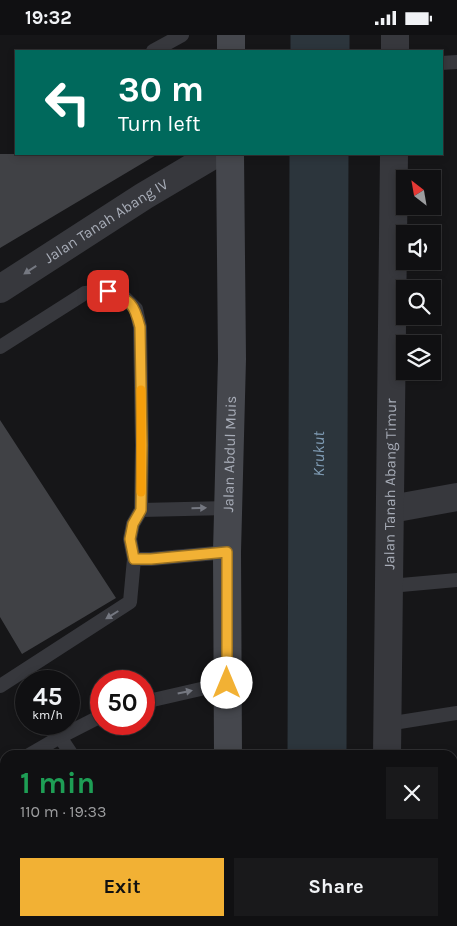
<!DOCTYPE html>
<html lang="en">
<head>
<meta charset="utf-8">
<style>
	body { margin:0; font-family:Karla,sans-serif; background:#19191b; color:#f1f3f6; height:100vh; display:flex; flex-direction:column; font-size:19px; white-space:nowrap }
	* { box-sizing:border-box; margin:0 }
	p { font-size:16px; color:#9c9d9f }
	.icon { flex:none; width:28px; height:28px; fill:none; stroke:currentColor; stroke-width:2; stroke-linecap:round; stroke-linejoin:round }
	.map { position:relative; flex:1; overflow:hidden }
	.drawer { position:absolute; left:0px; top:715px; width:458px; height:176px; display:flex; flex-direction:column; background:#101012; border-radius:15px 15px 0 0; box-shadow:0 2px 8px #0003,0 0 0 1px #303032 }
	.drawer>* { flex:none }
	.hud { position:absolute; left:15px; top:15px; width:428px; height:105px; border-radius:0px; box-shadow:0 2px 8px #0003,0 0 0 1px #303032; background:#00695c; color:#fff; overflow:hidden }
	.needle { width:32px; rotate:329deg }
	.fabs { position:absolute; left:396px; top:135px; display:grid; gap:10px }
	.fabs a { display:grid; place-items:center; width:45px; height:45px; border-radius:0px; background:#101012; box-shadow:0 2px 8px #0003,0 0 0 1px #303032; font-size:25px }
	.speed { position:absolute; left:15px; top:635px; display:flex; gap:10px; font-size:25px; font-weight:700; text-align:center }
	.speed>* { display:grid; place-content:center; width:65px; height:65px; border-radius:50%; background:#101012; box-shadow:0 2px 8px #0003,0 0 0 1px #303032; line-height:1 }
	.speed small { font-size:12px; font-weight:400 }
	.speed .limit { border:8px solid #d22; background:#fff; color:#111 }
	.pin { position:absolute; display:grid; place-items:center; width:42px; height:42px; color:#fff; margin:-21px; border-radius:10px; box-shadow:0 2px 8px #0006 }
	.me { position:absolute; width:55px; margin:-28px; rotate:0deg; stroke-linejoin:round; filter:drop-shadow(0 0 4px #0008) }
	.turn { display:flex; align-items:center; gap:18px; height:105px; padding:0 20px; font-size:22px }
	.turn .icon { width:65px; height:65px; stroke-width:2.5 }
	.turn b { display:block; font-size:35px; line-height:42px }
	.round { display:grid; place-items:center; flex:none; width:52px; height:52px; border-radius:0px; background:#19191b }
	.head { display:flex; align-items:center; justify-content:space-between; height:85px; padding:0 20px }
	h1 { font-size:30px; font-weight:700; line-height:38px; color:#1e9e55 }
	.action { display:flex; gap:10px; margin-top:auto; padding:10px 20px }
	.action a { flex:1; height:58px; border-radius:0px; background:#f2b134; color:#111; font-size:20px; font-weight:700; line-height:58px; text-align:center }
	.action a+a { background:#19191b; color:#f1f3f6 }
	.status { display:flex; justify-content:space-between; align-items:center; height:35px; padding:0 25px; background:#101012; direction:ltr }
	.status svg { height:14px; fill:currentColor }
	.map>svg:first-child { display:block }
</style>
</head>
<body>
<div class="status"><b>19:32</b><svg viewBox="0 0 49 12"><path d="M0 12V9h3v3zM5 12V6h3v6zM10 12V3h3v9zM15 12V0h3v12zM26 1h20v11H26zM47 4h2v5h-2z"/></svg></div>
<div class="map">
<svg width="457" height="891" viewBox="0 0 457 891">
	<rect width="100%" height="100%" fill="#161618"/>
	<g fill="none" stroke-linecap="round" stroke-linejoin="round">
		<!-- river -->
		<g stroke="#2c353c" stroke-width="59">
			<path d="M320,16V0"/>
			<path id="s1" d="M317,720L319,119"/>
			<path d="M316,891V886"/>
		</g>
	</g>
	<!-- building -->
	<path fill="#404145" d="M0,119H158L0,213Z
		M0,385L116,563L22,619L0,582Z"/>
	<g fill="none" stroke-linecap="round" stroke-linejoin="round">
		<!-- service -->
		<path stroke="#37383d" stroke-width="14" d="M153,16L182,0
			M441,28L457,27
			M0,312L85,258L108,256L125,263L136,274L140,292L142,410L141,475L133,489L130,504L134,524L130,567L0,651
			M141,475L228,473
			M134,524H151L227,517
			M390,551L457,545
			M144,667L227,648
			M387,689L457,678
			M29,720L60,702
			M72,720L60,702L101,681
			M0,737L5,734
			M452,826H457
			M452,869H457
			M178,886L223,891
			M0,890L6,886
			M102,891L109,886"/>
		<!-- minor -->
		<g stroke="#37383d" stroke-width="28">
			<path d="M395,16V0"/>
			<path id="s2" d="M0,254L144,161L215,119"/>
			<path d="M391,474L457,462"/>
			<path id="s3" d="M387,720L394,119"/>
			<path d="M390,886V891"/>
		</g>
		<!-- secondary -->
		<g stroke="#45474d" stroke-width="28">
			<path d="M231,16V0"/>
			<path id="s4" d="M228,720L227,517L232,324L230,119"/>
			<path d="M231,886V891"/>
		</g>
	</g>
	<!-- one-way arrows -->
	<defs><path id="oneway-solid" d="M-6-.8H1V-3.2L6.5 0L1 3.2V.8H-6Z" transform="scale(1.25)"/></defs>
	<g fill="#757881">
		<use href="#oneway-solid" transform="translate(30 235) rotate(147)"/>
		<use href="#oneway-solid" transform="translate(199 473) rotate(-1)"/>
		<use href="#oneway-solid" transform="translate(112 580) rotate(148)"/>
		<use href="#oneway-solid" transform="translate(185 657) rotate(-12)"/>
	</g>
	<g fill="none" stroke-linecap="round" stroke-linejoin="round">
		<defs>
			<path id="route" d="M108,256C131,266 134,268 140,292L142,410L141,475L133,489L130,504L134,524H151L227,517V648"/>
		</defs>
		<!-- route casing -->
		<use href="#route" stroke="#9d7322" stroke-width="12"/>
		<!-- route -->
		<use href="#route" stroke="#f2b134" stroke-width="9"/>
		<!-- slow -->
		<path stroke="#f59e0b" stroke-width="9" d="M141,457V355"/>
	</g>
	<g text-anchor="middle" stroke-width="4" stroke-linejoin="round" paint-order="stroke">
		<!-- street labels -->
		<g font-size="15" fill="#a8adb8" stroke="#111113">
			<text dy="5" stroke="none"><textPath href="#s2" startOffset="126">Jalan Tanah Abang IV</textPath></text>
			<text dy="5" stroke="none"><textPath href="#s4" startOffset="301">Jalan Abdul Muis</textPath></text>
			<text dy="5" stroke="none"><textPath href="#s3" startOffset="271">Jalan Tanah Abang Timur</textPath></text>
		</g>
		<!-- water labels -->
		<g font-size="16" font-style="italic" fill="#7f9bb3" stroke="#111113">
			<text dy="6" stroke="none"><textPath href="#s1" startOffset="301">Krukut</textPath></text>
		</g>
	</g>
</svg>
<div class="fabs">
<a><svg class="needle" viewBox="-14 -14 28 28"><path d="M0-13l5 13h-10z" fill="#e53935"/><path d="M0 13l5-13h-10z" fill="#9c9d9f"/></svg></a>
<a><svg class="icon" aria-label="sound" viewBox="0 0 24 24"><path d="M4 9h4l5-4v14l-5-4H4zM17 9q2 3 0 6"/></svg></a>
<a><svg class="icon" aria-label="search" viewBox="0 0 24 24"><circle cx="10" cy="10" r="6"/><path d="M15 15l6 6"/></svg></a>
<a><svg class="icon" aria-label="layers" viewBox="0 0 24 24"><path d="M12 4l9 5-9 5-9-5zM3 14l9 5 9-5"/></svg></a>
</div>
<div class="speed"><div>45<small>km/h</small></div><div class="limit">50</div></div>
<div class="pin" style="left:108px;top:256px;background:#d93025"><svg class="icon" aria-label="arrive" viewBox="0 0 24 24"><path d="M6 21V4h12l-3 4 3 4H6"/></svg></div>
<svg class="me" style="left:227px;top:648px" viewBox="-20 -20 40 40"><circle r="19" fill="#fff"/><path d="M0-13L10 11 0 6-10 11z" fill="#f2b134"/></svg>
<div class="hud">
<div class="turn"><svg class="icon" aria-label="left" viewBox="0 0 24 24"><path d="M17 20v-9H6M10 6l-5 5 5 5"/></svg><div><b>30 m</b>Turn left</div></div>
</div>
<section class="drawer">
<div class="head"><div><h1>1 min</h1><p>110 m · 19:33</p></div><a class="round"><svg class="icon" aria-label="close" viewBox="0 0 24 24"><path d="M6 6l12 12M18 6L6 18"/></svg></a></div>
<div class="action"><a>Exit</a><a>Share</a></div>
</section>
</div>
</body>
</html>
